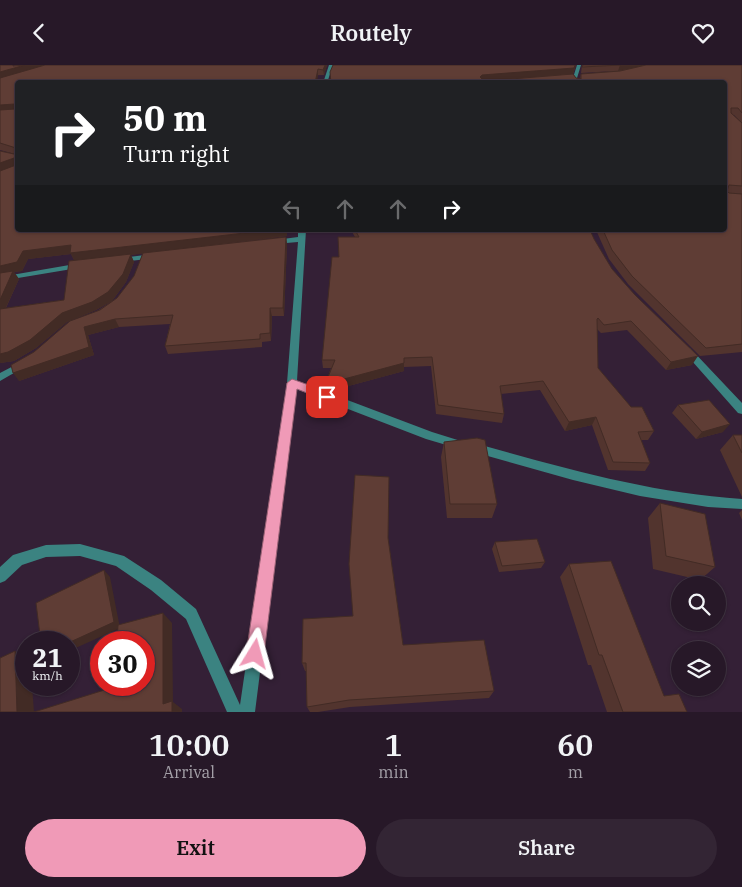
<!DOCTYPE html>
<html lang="en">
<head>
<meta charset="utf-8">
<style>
	body { margin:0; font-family:"IBM Plex Serif",serif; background:#332534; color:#f1f3f6; height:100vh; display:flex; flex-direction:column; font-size:19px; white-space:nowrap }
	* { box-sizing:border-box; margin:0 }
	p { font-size:16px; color:#a4a0a8 }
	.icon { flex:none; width:28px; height:28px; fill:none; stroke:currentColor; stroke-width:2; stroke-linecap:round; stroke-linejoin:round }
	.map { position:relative; height:647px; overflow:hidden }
	.sheet { display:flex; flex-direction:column; background:#271828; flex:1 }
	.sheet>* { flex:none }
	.hud { position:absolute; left:15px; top:15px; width:712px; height:152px; border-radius:5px; box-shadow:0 1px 4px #0004,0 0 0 1px #433745; background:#202124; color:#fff; overflow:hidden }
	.tools { position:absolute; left:671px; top:511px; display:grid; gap:10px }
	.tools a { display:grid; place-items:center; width:55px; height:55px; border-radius:50%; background:#271828; box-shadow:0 1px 4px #0004,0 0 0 1px #433745; font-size:25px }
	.speed { position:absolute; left:15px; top:566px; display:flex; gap:10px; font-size:25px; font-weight:700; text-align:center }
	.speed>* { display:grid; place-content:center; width:65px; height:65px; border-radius:50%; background:#271828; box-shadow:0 1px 4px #0004,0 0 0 1px #433745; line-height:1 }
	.speed small { font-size:12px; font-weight:400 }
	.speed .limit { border:8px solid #d22; background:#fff; color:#111 }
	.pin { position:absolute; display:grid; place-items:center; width:42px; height:42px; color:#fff; margin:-21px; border-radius:10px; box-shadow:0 2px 8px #0006 }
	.me { position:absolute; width:55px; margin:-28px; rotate:8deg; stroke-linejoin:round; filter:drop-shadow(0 0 4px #0008) }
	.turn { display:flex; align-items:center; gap:18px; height:105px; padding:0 25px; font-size:22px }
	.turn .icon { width:65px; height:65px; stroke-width:2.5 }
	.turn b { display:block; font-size:35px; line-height:42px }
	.lanes { display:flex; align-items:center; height:48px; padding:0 25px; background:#0003; justify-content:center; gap:25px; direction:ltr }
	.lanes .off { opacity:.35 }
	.eta { display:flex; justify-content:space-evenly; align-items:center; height:85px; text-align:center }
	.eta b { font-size:30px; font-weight:600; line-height:35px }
	.action { display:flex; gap:10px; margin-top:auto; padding:10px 25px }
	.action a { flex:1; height:58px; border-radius:30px; background:#f09ab7; color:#111; font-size:20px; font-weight:600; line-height:58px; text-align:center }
	.action a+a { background:#332534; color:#f1f3f6 }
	header { display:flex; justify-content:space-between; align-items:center; height:65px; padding:0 25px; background:#271828; font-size:22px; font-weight:600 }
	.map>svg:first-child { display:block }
</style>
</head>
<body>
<header><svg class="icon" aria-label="back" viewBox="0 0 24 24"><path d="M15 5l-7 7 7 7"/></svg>Routely<svg class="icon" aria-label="heart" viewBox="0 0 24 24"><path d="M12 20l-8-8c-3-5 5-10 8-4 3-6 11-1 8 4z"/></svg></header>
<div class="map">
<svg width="742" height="647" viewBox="0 0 742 647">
	<rect width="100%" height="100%" fill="#342036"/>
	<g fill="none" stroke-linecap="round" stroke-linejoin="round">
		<!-- street -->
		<path fill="#3b8381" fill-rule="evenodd" d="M329,0H333L327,18H323Z
			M577,0H581L577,13L579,18H575L573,13Z
			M298,165H306L297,316L432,367L464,377L466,380L464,383L460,384L426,374L296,324L255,647H227L186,554L151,525L116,501L80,491L46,492L22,500L5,516L0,518V502L13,490L46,480L80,479L124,491L161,515L196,544L240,640L287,318L298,177L275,179L271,177L275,175L298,172Z
			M153,189L157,191L156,193L121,197L117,195L121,193Z
			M81,198H84V202L0,216V212Z
			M687,282L690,283L742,338V349L738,348L684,287L682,285L684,283Z
			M23,296L28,299L26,301L0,316V308Z
			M474,378C563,403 650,428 742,434V444L708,442L640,431L573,415L470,386L468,383L470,380Z"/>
	</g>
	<!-- wall -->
	<path fill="#52342e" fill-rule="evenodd" d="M0,0L13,1L16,0H327L324,10L18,18L287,171L190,183L286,172L287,180L284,251H272L271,276L262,277V282L168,289L165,281L170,259L119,262L88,270L94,290L19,316L34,287L117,233L134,211L143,188L131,190L134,197L126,217L112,236L96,245L67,257L36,283L14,296L0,298V86L14,89H15L0,85ZM71,189L74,195L64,235L6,243L19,214L14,207L22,206L28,194Z
		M333,0H576L573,9L576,13L580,14L581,9L614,6L581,8L582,0H742V58L734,50H733L742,58V287L700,291L628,219L609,194L596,165H725L331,18Z
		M351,165H590L594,174L612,204L692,300L666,305L627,265L601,268L597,264L598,303L631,342L654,366L648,375H641L650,398L645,406L608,405L592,360L565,366L540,325L501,329L504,349L502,358L436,349L431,301L404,302V306L330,326L327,325L326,317L331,303H323L322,295L339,192L355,172Z
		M678,340L723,367L696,374L672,348Z
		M733,370H742V432L720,385Z
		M444,377L497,439L492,453H447L441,392Z
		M660,438L715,502L700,515L653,504L648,453Z
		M742,445V455L739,448Z
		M388,473L403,580L494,626L489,633L350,642L318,647H310L307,642L306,606H305L302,598L353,551Z
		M495,477L545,497L541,503L499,507L492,484Z
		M569,499L664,631L687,647H607L591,600H588L560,512Z"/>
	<!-- shaded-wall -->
	<path fill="#422b25" d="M25,0H45L0,14V7Z
		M325,0H327L324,10L323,5Z
		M576,0L573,9L481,16L480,12L482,10Z
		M620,0H646L618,6Z
		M318,4V10L317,18H315Z
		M15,39L18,44L0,47V40Z
		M14,93L17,100L0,107V98Z
		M271,165H287V171L131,190L134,197L126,217L112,236L96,245L67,257L36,283L14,296L0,298V289L62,248L75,197L71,189L28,194L22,206L14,207L19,214L1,253L0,251V201L23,186L71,180Z
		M286,172L287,180L284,251L283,243Z
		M270,243L272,251L271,276L270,268Z
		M115,254L119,262L88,270L94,290L19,316L13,308L84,262Z
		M698,291L692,300L666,305L671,297Z
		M404,298V306L330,326L329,318Z
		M596,352L592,360L565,366L569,357Z
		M730,359L723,367L696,374L702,367Z
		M104,505L110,512L120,563L69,586V578Z
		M163,548L172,558L173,637L182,644V647H172L163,639Z
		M15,586L26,592V620H32L34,647H17Z"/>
	<!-- building -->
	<path fill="#5f3d35" stroke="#422b25" d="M0,0H13V1L25,0L0,7Z
		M45,0H325L323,5L318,4L315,18H18V165H271L70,188L71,180L23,186L17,197L0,201V106L16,100V95L14,93L0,98V86L14,89L16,88V83L0,78V45L15,44L17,42L15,39L0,40V13Z
		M333,0H575L574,3L482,10L480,12L482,14H511L573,9L576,13L581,14V9L620,6L646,0H742V48L738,43H731V48L742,58V121L729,120L727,126L729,128L742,129V279L706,283L632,211L612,185L603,165H725V18H331L330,7Z
		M583,0H621L582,2Z
		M355,165H590L594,174L612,204L635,230L698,291L671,297L631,256L604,260L598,253L597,254L598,303L631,342H642L654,366L638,367L650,398L613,397L596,352L569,357L543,316L500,321L504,349L438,340L432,292L404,293V298L329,318L326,317L335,295H322L332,192H339L338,172H359Z
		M286,172L283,243H270V268L260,269V274L165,281L173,250L115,254L84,262L89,282L13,308L11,300L34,287L70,256L100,245L117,233L134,211L143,188Z
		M131,189L123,209L108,227L92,237L62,248L30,275L8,287L0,289V244L64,235L69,196Z
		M13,206L0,235V208Z
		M709,335L730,359L702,367L678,340Z
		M733,370H742V388Z
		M477,373L485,375L497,439H450L444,377Z
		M355,410L389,412L388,473L403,580L484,575L494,626L349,635L307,642L306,598H302L303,554L353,551L349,499Z
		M660,438L705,449L715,502L666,491Z
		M537,474L545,497L502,501L495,477Z
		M611,496L664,631L679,629L687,647H623L602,590H599L569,499Z
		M104,505L114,557L68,578H41L36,538Z
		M163,548V639L172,636V647H34L114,622V620H144V578H117L118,560Z
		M15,586L17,647H0V593Z"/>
	<!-- route -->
	<path fill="#f09ab7" stroke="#9c6477" d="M292,314L331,328L333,332L327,336L297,324L264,589L261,595L255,598L249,595L246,589L287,318Z"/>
</svg>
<div class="tools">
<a><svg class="icon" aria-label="search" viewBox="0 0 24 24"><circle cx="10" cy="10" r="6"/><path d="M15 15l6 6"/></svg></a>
<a><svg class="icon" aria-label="layers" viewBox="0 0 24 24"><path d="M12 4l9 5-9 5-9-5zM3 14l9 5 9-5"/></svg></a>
</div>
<div class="speed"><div>21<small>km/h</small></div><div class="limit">30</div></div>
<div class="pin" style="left:327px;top:332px;background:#d93025"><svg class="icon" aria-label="arrive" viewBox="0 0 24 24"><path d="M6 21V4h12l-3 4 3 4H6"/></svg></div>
<svg class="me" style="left:255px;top:589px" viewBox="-20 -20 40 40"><path d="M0-17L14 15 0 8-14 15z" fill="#f09ab7" stroke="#fff" stroke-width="4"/></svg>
<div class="hud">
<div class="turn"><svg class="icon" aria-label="right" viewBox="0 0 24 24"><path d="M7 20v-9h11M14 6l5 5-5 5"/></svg><div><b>50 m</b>Turn right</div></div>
<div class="lanes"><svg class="icon off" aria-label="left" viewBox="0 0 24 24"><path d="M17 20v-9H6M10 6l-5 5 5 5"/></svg><svg class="icon off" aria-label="ahead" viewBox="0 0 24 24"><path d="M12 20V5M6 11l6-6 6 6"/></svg><svg class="icon off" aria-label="ahead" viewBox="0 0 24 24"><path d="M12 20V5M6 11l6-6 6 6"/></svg><svg class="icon" aria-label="right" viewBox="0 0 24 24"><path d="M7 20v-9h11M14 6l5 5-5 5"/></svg></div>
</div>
</div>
<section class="sheet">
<div class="eta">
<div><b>10:00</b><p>Arrival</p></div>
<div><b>1</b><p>min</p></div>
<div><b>60</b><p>m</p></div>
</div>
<div class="action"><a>Exit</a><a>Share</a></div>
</section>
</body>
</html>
